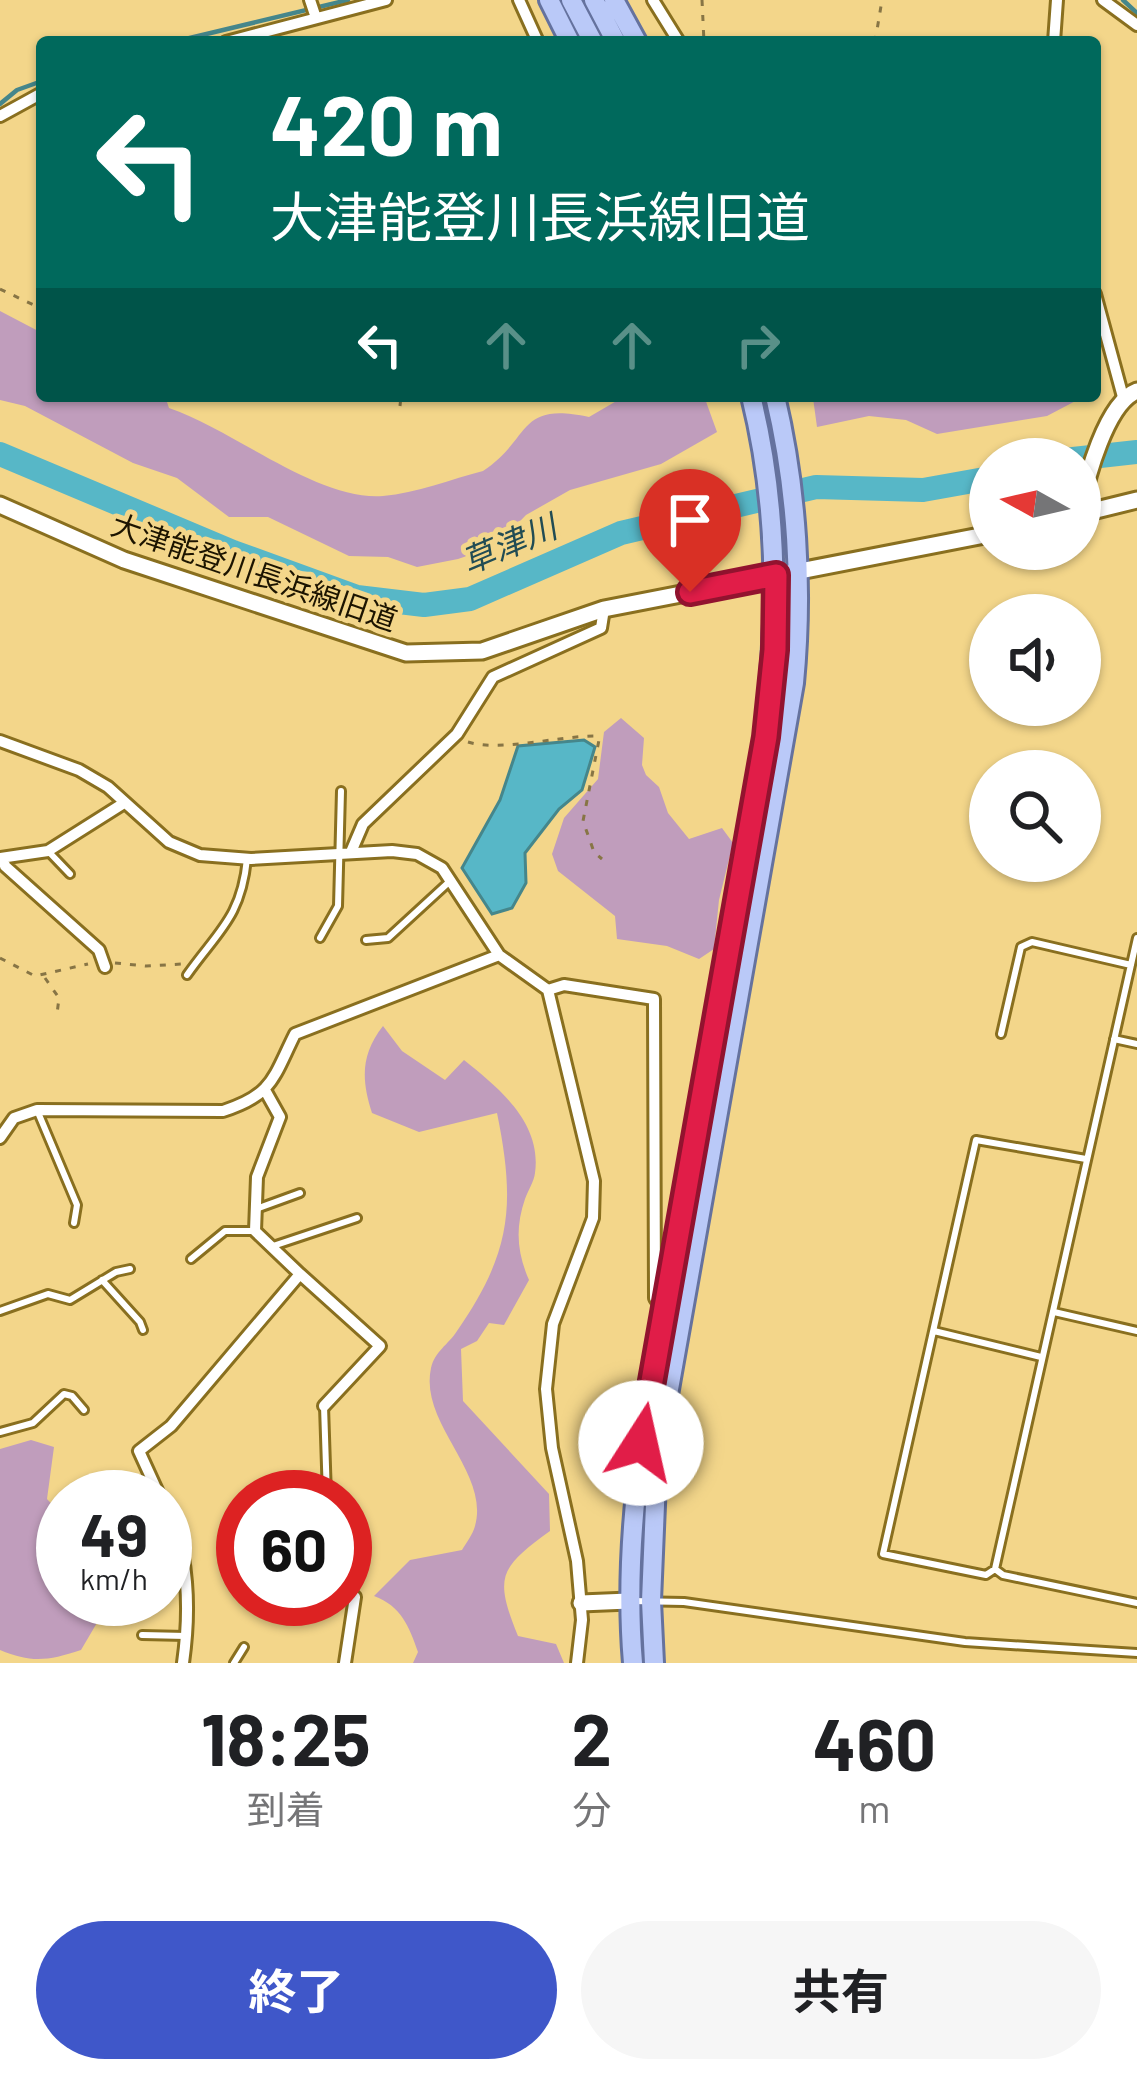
<!DOCTYPE html>
<html lang="ja">
<head>
<meta charset="utf-8">
<style>
	body { margin:0; font-family:Barlow,"Noto Sans JP",sans-serif; background:#f6f6f6; color:#202124; height:100vh; display:flex; flex-direction:column; font-size:45px; white-space:nowrap }
	* { box-sizing:border-box; margin:0 }
	p { font-size:39px; color:#757577 }
	.icon { flex:none; width:66px; height:66px; fill:none; stroke:currentColor; stroke-width:2; stroke-linecap:round; stroke-linejoin:round }
	.map { position:relative; height:1663px; overflow:hidden }
	.panel { display:flex; flex-direction:column; background:#fff; flex:1 }
	.panel>* { flex:none }
	.guide { position:absolute; left:36px; top:36px; width:1065px; height:366px; border-radius:12px; box-shadow:0 3px 9px #0004; background:#00695c; color:#fff; overflow:hidden }
	.needle { width:78px; rotate:278deg }
	.tools { position:absolute; left:969px; top:438px; display:grid; gap:24px }
	.tools a { display:grid; place-items:center; width:132px; height:132px; border-radius:50%; background:#fff; box-shadow:0 3px 9px #0004; font-size:60px }
	.speed { position:absolute; left:36px; top:1470px; display:flex; gap:24px; font-size:60px; font-weight:700; text-align:center }
	.speed>* { display:grid; place-content:center; width:156px; height:156px; border-radius:50%; background:#fff; box-shadow:0 3px 9px #0004; line-height:1 }
	.speed small { font-size:30px; font-weight:400 }
	.speed .limit { border:18px solid #d22; background:#fff; color:#111 }
	.pin { position:absolute; display:grid; place-items:center; width:102px; height:102px; color:#fff; margin:-123px -51px; border-radius:50% 50% 50% 0; rotate:-45deg; box-shadow:0 0 12px #0007 }
	.pin .icon { rotate:45deg }
	.me { position:absolute; width:132px; margin:-66px; rotate:10deg; stroke-linejoin:round; filter:drop-shadow(0 0 9px #0008) }
	.turn { display:flex; align-items:center; gap:42px; height:252px; padding:0 36px; font-size:54px }
	.turn .icon { width:156px; height:156px; stroke-width:2.5 }
	.turn b { display:block; font-size:84px; line-height:102px }
	.lanes { display:flex; align-items:center; height:114px; padding:0 36px; background:#0003; justify-content:center; gap:60px; direction:ltr }
	.lanes .off { opacity:.35 }
	.eta { display:flex; justify-content:space-evenly; align-items:center; height:204px; text-align:center }
	.eta b { font-size:72px; font-weight:700; line-height:84px }
	.action { display:flex; gap:24px; margin-top:auto; padding:24px 36px }
	.action a { flex:1; height:138px; border-radius:72px; background:#3f57c9; color:#fff; font-size:48px; font-weight:700; line-height:138px; text-align:center }
	.action a+a { background:#f6f6f6; color:#202124 }
	.map>svg:first-child { display:block }
</style>
</head>
<body>
<div class="map">
<svg width="1137" height="1663" viewBox="0 0 1137 1663">
	<rect width="100%" height="100%" fill="#f3d68a"/>
	<!-- green -->
	<path fill="#c09dbc" d="M0,311L42,333V396H165L169,408C234,430 317,501 383,496C416,493 452,479 483,471C532,439 516,401 589,417L625,396H704L717,432L661,464L570,490L526,515L496,546L458,559L417,567L388,557L349,556L268,517H229L177,478L133,463L25,406L0,400Z
		M828,396H1085L1047,416L937,434L906,420L869,416L817,427L813,398Z
		M621,718L644,738L642,765L646,775L659,787L668,813L689,839L722,828L733,843L719,900L714,949L699,959L667,946L617,939L615,916L558,871L552,854L564,818L598,779L604,732Z
		M383,1026L402,1051L445,1080L464,1060C499,1088 542,1123 535,1173C534,1182 528,1190 525,1199C515,1228 517,1253 529,1280L504,1325L489,1323L477,1341L461,1349L463,1401L549,1494L550,1531C499,1568 494,1577 518,1636L556,1644L564,1663H413L418,1652C409,1626 401,1606 374,1596L410,1560L462,1550C466,1543 473,1534 475,1526C490,1472 419,1424 431,1368C435,1351 448,1345 457,1331C511,1253 516,1206 497,1113L419,1132L372,1113C361,1079 361,1054 383,1026Z
		M31,1440L54,1447L47,1499L63,1516V1599H111L81,1650C48,1661 31,1663 0,1650V1449Z"/>
	<!-- water -->
	<path fill="#57b7c7" stroke="#45868b" stroke-width="3" d="M584,740L595,747L582,790L559,809L525,853L526,883L512,908L492,914L462,868L500,800L518,746Z"/>
	<g fill="none" stroke-linecap="round" stroke-linejoin="round">
		<!-- stream -->
		<path stroke="#45868b" stroke-width="4.5" d="M1123,0L1137,13
			M173,42L348,0
			M0,104L17,90L42,81"/>
		<!-- river -->
		<path stroke="#57b7c7" stroke-width="24" d="M0,454L233,552L357,597L424,605L470,599L621,533L816,487L923,490L990,478
			M1073,459L1137,452"/>
		<defs>
			<path id="lane" d="M48,851L70,874
				M320,938L338,906L341,791
				M366,940L388,938L449,882
				M187,975C218,931 241,918 247,859
				M1001,1034L1021,947L1032,942L1131,965
				M1114,1039L1137,1044
				M37,1110L77,1205L74,1223
				M1086,1159L976,1140L883,1554L986,1575L995,1569L1003,1575L1137,1603
				M256,1209L300,1193
				M273,1246L357,1218
				M191,1259L225,1231H255
				M102,1280L140,1322L143,1330
				M0,1311L48,1294L70,1300L116,1272L130,1269
				M1054,1312L1137,1331
				M934,1331L1041,1357
				M324,1406L327,1497
				M0,1432L33,1423L64,1394L72,1396L84,1410
				M345,1569L355,1597
				M995,1569L1137,938
				M632,1601L684,1602L965,1642L1137,1653
				M142,1635L186,1636
				M234,1663L244,1647"/>
			<path id="street" d="M310,0L316,18
				M519,0L538,42
				M653,0L679,42
				M1103,0L1137,25
				M226,42L386,0
				M1054,42L1057,0
				M0,116L42,93
				M1095,294L1123,397
				M0,741L79,770L108,787L169,842L200,855L251,859L392,851L417,854L442,868L499,955L548,990L594,1181L593,1218L553,1324L546,1389L552,1448L577,1561L582,1620L577,1663
				M351,852L363,824L457,734L493,677L601,628L604,609
				M0,858L48,851L124,803
				M3,858L5,866L99,950L105,967
				M548,990L564,985L654,999L655,1298L663,1310
				M0,1138L14,1118L37,1110L223,1111C273,1095 273,1078 295,1034L499,955
				M300,1274L380,1346L324,1406
				M160,1497L139,1451L171,1426L300,1274L255,1231L257,1177L280,1117L266,1092
				M165,1505C190,1549 190,1614 183,1663
				M345,1663L355,1597"/>
			<path id="secondary" d="M0,505L124,560L406,653L482,651L604,609L990,534
				M1080,511C1086,479 1106,403 1137,391
				M1080,514L1137,500
				M581,1603L629,1601"/>
			<path id="primary" d="M549,0L570,42
				M571,0L593,42
				M594,0L616,42
				M614,0L637,42
				M633,1663C623,1547 642,1434 662,1320C685,1192 709,1064 732,936C764,752 797,581 751,396
				M654,1663L651,1601L657,1457L794,683C803,589 797,488 775,396"/>
		</defs>
		<!-- lane casing -->
		<use href="#lane" stroke="#896f1f" stroke-width="12"/>
		<!-- street casing -->
		<use href="#street" stroke="#896f1f" stroke-width="16"/>
		<!-- secondary casing -->
		<use href="#secondary" stroke="#896f1f" stroke-width="21"/>
		<!-- primary casing -->
		<use href="#primary" stroke="#65729e" stroke-width="24"/>
		<!-- path -->
		<path stroke="#877545" stroke-width="3" stroke-dasharray="6 9" stroke-linecap="butt" d="M702,0L704,42
			M875,42L882,0
			M0,289L42,309
			M400,406L401,396
			M468,742C501,752 557,736 596,736L599,740L583,821L594,852L602,859
			M0,958L35,976L88,964
			M115,963L146,966L183,964
			M45,978L59,998L57,1014"/>
		<!-- lane -->
		<use href="#lane" stroke="#fff" stroke-width="6"/>
		<!-- street -->
		<use href="#street" stroke="#fff" stroke-width="10"/>
		<!-- secondary -->
		<use href="#secondary" stroke="#fff" stroke-width="15"/>
		<!-- primary -->
		<use href="#primary" stroke="#bac9f8" stroke-width="18"/>
	</g>
	<g fill="none" stroke-linecap="round" stroke-linejoin="round">
		<defs>
			<path id="route" d="M641,1443L766,737L775,650L776,575L690,592"/>
		</defs>
		<!-- route casing -->
		<use href="#route" stroke="#92132f" stroke-width="30"/>
		<!-- route -->
		<use href="#route" stroke="#e11d48" stroke-width="21"/>
	</g>
	<g text-anchor="middle" stroke-width="10" stroke-linejoin="round" paint-order="stroke">
		<!-- street labels -->
		<g font-size="30" fill="#1c1400" stroke="#f3d68a">
			<text transform="translate(254 573) rotate(19)" y="10">大津能登川長浜線旧道</text>
		</g>
		<!-- water labels -->
		<g font-size="33" font-style="italic" fill="#214c54" stroke="#f3d68a">
			<text transform="translate(509 544) rotate(-23)" y="12">草津川</text>
		</g>
	</g>
</svg>
<div class="tools">
<a><svg class="needle" viewBox="-14 -14 28 28"><path d="M0-13l5 13h-10z" fill="#e53935"/><path d="M0 13l5-13h-10z" fill="#757577"/></svg></a>
<a><svg class="icon" aria-label="sound" viewBox="0 0 24 24"><path d="M4 9h4l5-4v14l-5-4H4zM17 9q2 3 0 6"/></svg></a>
<a><svg class="icon" aria-label="search" viewBox="0 0 24 24"><circle cx="10" cy="10" r="6"/><path d="M15 15l6 6"/></svg></a>
</div>
<div class="speed"><div>49<small>km/h</small></div><div class="limit">60</div></div>
<div class="pin" style="left:690px;top:592px;background:#d93025"><svg class="icon" aria-label="arrive" viewBox="0 0 24 24"><path d="M6 21V4h12l-3 4 3 4H6"/></svg></div>
<svg class="me" style="left:641px;top:1443px" viewBox="-20 -20 40 40"><circle r="19" fill="#fff"/><path d="M0-13L10 11 0 6-10 11z" fill="#e11d48"/></svg>
<div class="guide">
<div class="turn"><svg class="icon" aria-label="left" viewBox="0 0 24 24"><path d="M17 20v-9H6M10 6l-5 5 5 5"/></svg><div><b>420 m</b>大津能登川長浜線旧道</div></div>
<div class="lanes"><svg class="icon" aria-label="left" viewBox="0 0 24 24"><path d="M17 20v-9H6M10 6l-5 5 5 5"/></svg><svg class="icon off" aria-label="ahead" viewBox="0 0 24 24"><path d="M12 20V5M6 11l6-6 6 6"/></svg><svg class="icon off" aria-label="ahead" viewBox="0 0 24 24"><path d="M12 20V5M6 11l6-6 6 6"/></svg><svg class="icon off" aria-label="right" viewBox="0 0 24 24"><path d="M7 20v-9h11M14 6l5 5-5 5"/></svg></div>
</div>
</div>
<section class="panel">
<div class="eta">
<div><b>18:25</b><p>到着</p></div>
<div><b>2</b><p>分</p></div>
<div><b>460</b><p>m</p></div>
</div>
<div class="action"><a>終了</a><a>共有</a></div>
</section>
</body>
</html>
